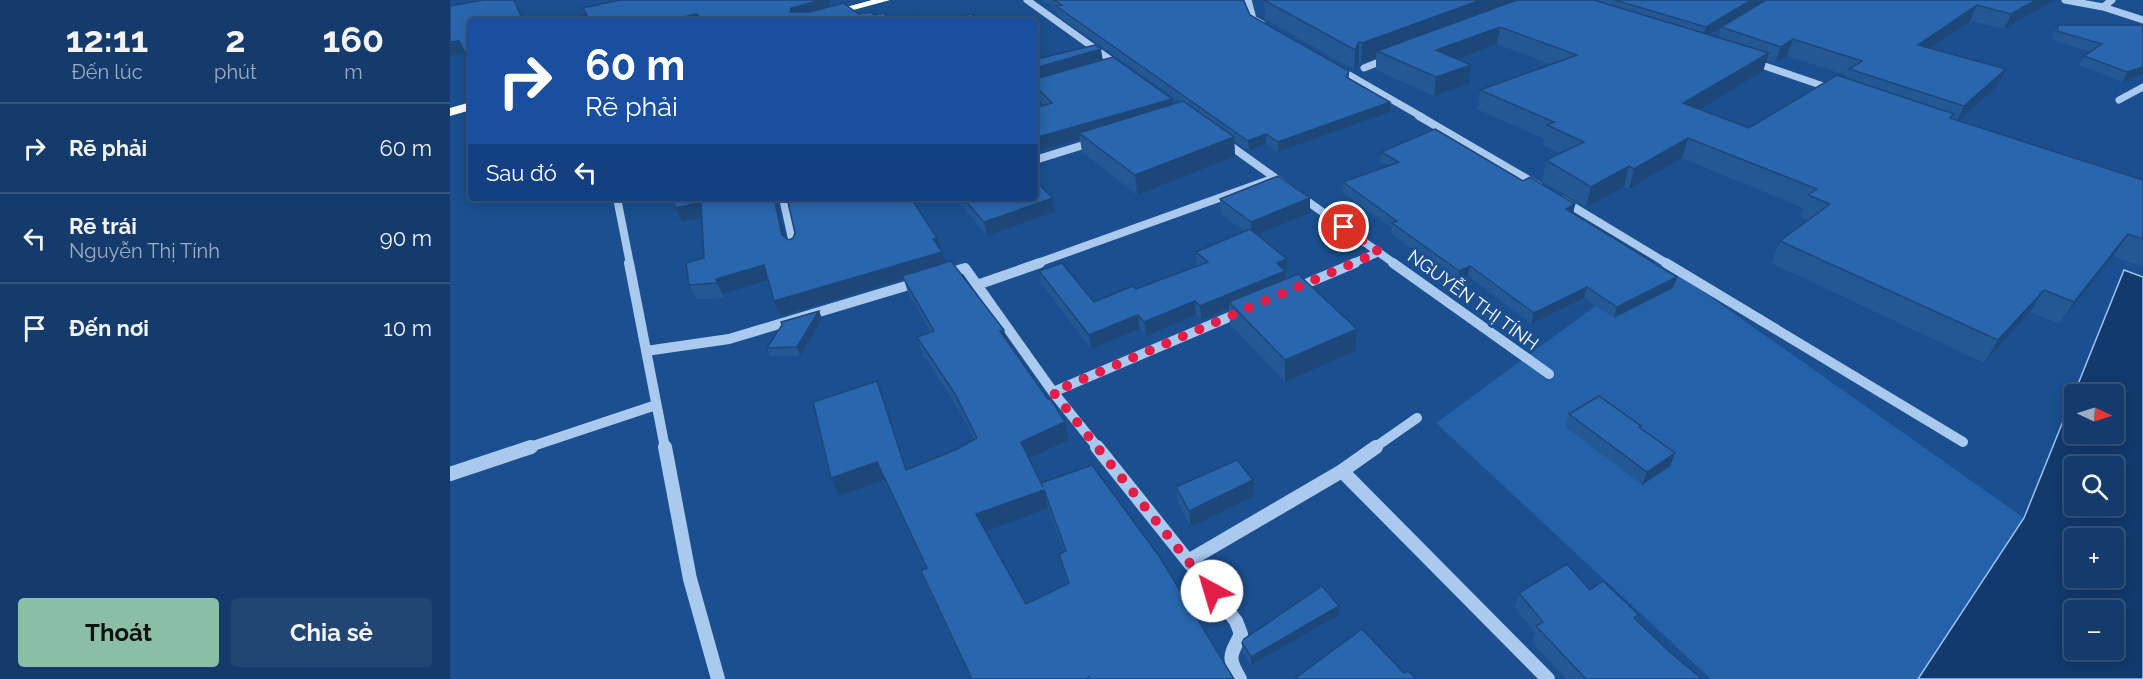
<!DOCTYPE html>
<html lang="vi">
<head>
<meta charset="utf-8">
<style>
	body { margin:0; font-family:Raleway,sans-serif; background:#214673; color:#f1f3f6; height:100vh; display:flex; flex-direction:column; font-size:22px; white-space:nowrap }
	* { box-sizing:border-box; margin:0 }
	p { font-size:20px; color:#9dadc1 }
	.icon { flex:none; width:33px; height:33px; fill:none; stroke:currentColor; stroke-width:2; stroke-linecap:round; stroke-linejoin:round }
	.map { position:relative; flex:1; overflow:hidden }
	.panel { display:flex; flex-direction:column; background:#143b6b; width:450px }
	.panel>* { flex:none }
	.guide { position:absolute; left:18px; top:18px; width:570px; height:183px; border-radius:6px; box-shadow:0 3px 15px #0003,0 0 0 2px #33557e; background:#1a4fa0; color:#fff; overflow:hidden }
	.needle { width:39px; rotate:94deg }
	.controls { position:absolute; left:1614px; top:384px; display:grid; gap:12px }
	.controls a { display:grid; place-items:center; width:60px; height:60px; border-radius:6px; background:#143b6b; box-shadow:0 3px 15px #0003,0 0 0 2px #33557e; font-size:30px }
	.pin { position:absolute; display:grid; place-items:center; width:51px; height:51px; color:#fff; margin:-26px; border:3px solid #fff; border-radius:50%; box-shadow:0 2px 6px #0007 }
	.me { position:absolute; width:66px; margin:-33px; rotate:321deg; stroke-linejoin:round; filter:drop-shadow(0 0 4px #0008) }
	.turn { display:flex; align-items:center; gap:21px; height:126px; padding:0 18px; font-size:27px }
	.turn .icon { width:78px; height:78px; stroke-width:2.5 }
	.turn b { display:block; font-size:42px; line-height:51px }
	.then { display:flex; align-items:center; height:57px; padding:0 18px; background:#0003; gap:12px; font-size:22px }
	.eta { display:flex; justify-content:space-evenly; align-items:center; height:102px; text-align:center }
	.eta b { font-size:36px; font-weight:700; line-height:42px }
	.cta { display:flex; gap:12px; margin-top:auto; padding:12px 18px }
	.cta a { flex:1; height:69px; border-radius:6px; background:#8abfa5; color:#111; font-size:24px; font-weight:700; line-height:69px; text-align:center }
	.cta a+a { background:#214673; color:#f1f3f6 }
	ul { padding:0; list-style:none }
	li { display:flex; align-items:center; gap:18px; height:90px; padding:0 18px; border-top:2px solid #33557e }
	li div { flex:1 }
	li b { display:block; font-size:22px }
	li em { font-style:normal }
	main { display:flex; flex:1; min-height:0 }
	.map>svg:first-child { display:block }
</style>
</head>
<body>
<main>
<section class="panel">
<div class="eta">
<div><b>12:11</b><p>Đến lúc</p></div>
<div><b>2</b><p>phút</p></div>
<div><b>160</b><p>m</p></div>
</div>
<ul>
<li><svg class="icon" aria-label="right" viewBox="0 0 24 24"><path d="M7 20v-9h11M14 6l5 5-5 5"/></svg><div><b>Rẽ phải</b></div><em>60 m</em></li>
<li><svg class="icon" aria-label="left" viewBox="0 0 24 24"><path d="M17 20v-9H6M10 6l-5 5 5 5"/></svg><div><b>Rẽ trái</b><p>Nguyễn Thị Tính</p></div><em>90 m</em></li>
<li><svg class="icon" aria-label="arrive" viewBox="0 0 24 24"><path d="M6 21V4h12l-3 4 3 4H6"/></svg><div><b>Đến nơi</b></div><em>10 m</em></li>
</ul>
<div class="cta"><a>Thoát</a><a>Chia sẻ</a></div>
</section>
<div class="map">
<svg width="1693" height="679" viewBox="0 0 1693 679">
	<rect width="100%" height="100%" fill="#1b4f8f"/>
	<!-- green -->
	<path fill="#2461a8" d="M1208,260L1574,518L1468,679H1261L986,423Z"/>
	<!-- water -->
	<path fill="#123a6d" stroke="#9cc4f0" stroke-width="1.5" fill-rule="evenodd" d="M1674,270L1693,277V679H1468L1574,518ZM1624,394H1664V434H1624ZM1624,466H1664V506H1624ZM1624,538H1664V578H1624ZM1624,610H1664V650H1624Z"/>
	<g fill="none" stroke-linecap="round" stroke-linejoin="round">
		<!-- minor-far3 -->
		<path stroke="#a9c9ee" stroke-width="7" d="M577,0L669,66
			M798,0L803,19L812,24
			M1615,0L1653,7L1662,0
			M1653,7L1693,20
			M1303,62L1382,89
			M887,68L972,117
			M914,68L939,58
			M1669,100L1693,87"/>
		<!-- minor-far2 -->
		<path stroke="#a9c9ee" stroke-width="8" d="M969,116L1089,186
			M775,142L835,185
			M585,160L643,142
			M850,196L945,264
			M167,198L180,264
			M333,198L344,248
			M1112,200L1218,264
			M585,264L825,178
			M901,264L929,252"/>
		<!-- minor-far1 -->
		<path stroke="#a9c9ee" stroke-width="10" d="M179,263L215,448
			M943,263L1099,374
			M1216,263L1513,442
			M495,274L515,268L603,392L648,448
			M527,285L590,263
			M846,288L905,263
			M196,351L279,339L469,282
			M603,392L791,312
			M77,448L206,405
			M924,448L967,418"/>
		<!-- minor -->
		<path stroke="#a9c9ee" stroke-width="14" d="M215,447L240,579L268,679
			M647,447L786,621L791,634C780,656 777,657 790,679
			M892,471L926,447
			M0,474L81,447
			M738,561L892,471L1098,679"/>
		<!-- highway -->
		<path fill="#fff" fill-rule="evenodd" d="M422,0H440L363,21H345Z
			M21,102V110L0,116V108Z"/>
	</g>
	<!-- wall -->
	<path fill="#245895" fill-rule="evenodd" d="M171,0H381L378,7L409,14L424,15L441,21H104L136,15L133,8Z
		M592,0H793L800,15L899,71V78L940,102V112L828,152L816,144L799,151L784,140L785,156L687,195L632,152L630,139L585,152V108L594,105L585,96V55L591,58L651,49L652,60L722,99V104L730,102L607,15L606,9Z
		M814,0H1605L1554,29L1520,21L1480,48L1556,69L1547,86L1509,121L1693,180V267L1663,256L1609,324L1580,312L1534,363L1321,263L1330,241L1358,220L1350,216L1353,208L1232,158L1179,189L1174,187L1136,207L1092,181L1096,160L1110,153L1093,145L1094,139L1027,109L1030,90L1100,64L1047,44L1008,59L1021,65L1019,84L984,96L926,70V58L911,63L909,62L904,70L815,19ZM1271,27L1268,37L1259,35ZM1337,56L1396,75L1395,78L1299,128L1250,109L1313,71L1316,60L1325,63Z
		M1608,25H1693V74L1672,82L1629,65L1634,56L1641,52L1602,40L1603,34Z
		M931,152L1073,181L1125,204L1123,214L1227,277L1223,288L1164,318L1134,298L1081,324L1018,276L1008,281L941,234L942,228L892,192L893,182L937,166L930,162Z
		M224,198H328L327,199L335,238L339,240L491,250L495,263L556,340L619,440L579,459L592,485L784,679H521L478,589L471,571L476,568L434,480L389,496L381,478L434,399L457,470L505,450L524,439L511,413L473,355L467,337L481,332L458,293L454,279L331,316L324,301L319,280L273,294L274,298L247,299L239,285L254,258L252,217L232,222ZM598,508L614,551L609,554L618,583L576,604L535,531Z
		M505,198H585L605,212L537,236Z
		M770,199L860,213L807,235L837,272L835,273L836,279L907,329L906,351L835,382L780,324L779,308L751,320L746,315L696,336L690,329L641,349L592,284L589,271L644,302L686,289L748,266L747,265L746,252L795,232L771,214Z
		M369,311L372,319L350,356H321L317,348L332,325Z
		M1119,414L1191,426L1190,428L1225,453L1220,466L1192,485L1116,427Z
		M726,487L804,496L741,527L728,503Z
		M1140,590L1189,615L1187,621L1221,653L1252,679H1116L1082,642L1085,632L1065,608L1069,593Z
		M889,606V615L801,665L792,651V643Z"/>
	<!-- shaded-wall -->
	<path fill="#1d4779" d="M370,0H381L377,10L344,19L340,12L341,8Z
		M1031,0H1074L927,51L926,58L911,63L912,43Z
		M1301,0H1316L1252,39L1256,27Z
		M1586,0H1605L1554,29L1561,14Z
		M1527,5L1520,21L1461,61L1468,45Z
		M246,14L249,21H215Z
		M1050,27L1047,44L985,68L986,50Z
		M1343,39L1337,56L1325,63L1331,47Z
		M9,41L15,52L0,56V42Z
		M909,42V62L904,70L905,50Z
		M651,49L653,61L585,81V68Z
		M1319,53L1313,71L1228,123L1233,103Z
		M1021,65L1019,84L984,96L986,77Z
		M1693,67V74L1672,82L1677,72Z
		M1556,69L1547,86L1506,124L1514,106Z
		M722,99L723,111L629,133L630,139L585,152V138Z
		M940,102V112L828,152V142Z
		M816,134V144L799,151L798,141Z
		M784,137L785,156L687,195L685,175Z
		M1238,138L1232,158L1179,189L1184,169Z
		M1179,166L1174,187L1136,207L1141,187Z
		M324,198H328L327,199L338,249L332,235Z
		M603,198L605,212L537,236L534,222Z
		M860,198V213L802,237L801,222Z
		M251,202L258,216L232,222L225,208Z
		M1125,204L1123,214L1116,209Z
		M1678,234L1663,256L1609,324L1624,302Z
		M487,238L496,266L452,276L454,279L331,316L324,301Z
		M837,259V272L835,273L836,284L779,302V308L751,320L750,306L827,263Z
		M314,265L321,279L273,294L274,298L267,283L266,279Z
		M1020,266L1018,276L1008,281L1009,271Z
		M1227,277L1223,288L1164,318L1167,307Z
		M1137,287L1134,298L1081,324L1084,313Z
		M1594,290L1580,312L1534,363L1548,340Z
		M745,301L746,315L696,336L694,322Z
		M369,311L372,319L350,356L347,347Z
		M688,315L690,329L641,349L639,335Z
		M907,329L906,351L835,382V360Z
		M554,330L558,348L550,331Z
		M427,381L434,399L463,489L456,470Z
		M615,422L619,440L576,460L571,442Z
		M1225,453L1220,466L1192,485L1197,472Z
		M427,462L434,480L389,496L381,478Z
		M803,480L804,496L741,527L739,511Z
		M594,490L598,508L532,533L526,514Z
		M889,606V615L801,665V657Z"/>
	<!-- building -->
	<path fill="#2a66ad" stroke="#1d4779" stroke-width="1.5" fill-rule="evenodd" d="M33,0H64L73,21H21V64L9,41L0,42V6Z
		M171,0H370L341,8L340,12H360L393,3L409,14L421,12L424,15L434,13L441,21H254L246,14L215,21H104L137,15L133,8Z
		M604,0H793L794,1L800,15L899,71L896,77L940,102L828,142L816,134L798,141L606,6L612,5Z
		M814,0H1031L912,43L909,42L905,50Z
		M1067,0H1144L1319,53L1233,103L1299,128L1387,75L1504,114L1500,118L1693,180V239L1678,234L1624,302L1594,290L1548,340L1330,241L1380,204L1358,195L1367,189L1238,138L1184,169L1179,166L1141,187L1096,160L1134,142L1097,125L1104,122L1030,90L1127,55L1050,27L986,50L1021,65L986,77L927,51Z
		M1165,0H1301L1256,27Z
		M1316,0H1586L1561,14L1527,5L1468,45L1556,69L1514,106L1399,69L1412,61L1343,39L1331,47L1271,27Z
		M521,14L532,21H496Z
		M466,16L475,21H451Z
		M1608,25H1693V67L1677,72L1634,56L1652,44L1607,31Z
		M645,45L651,49L585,68V55L591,58Z
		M663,57L722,99L585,138V108L602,103L585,86V79Z
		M733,101L784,137L685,175L629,133Z
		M985,129L1073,181L1080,177L1125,204L1116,209L1227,277L1167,307L1137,287L1084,313L1020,266L1009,271L942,223L947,221L893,182L949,162L931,152Z
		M828,176L860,198L801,222L770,199Z
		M585,181L603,198L534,222L513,198H585Z
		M224,198H324L332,235L339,240L343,238L345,233L337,198H461L487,238L483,239L492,252L324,301L314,265L266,279L267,283L239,285L236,263L254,258L251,202L225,208Z
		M800,229L837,259L827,263L835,271L750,306L745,301L694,322L688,315L639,335L589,271L612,263L644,302L683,286L686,289L758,262L746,252Z
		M501,261L554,330L550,331L598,399L600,398L615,422L571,442L593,487L591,483L642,465L709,556L784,679H640L639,677L636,679H522L471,571L477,568L427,462L381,478L363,402L427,381L456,470L505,450L527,438L505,394L467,337L484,331L452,276ZM594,490L616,551L609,554L619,583L576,604L526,514Z
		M848,274L907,329L835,360L779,302Z
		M369,311L347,347L317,348L332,325L331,322Z
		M1149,396L1191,426L1189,427L1225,453L1197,472L1119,414Z
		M787,460L803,480L739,511L726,487Z
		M1117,564L1140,590L1153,581L1189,615L1184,618L1221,653L1252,679H1136L1086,626L1093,622L1069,593Z
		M872,586L889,606L801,657L792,643L794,639Z
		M912,629L954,673L958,671L966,679H844Z"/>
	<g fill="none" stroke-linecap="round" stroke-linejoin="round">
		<!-- route -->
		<path stroke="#e11d48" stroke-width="10" stroke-dasharray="0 18" d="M762,591L603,392L929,252L894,227"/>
	</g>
	<g text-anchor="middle" stroke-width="6" stroke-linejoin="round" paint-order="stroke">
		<!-- street labels -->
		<g font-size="18" fill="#fff" stroke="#1b4f8f">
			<text transform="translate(1023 300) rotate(36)" y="6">NGUYỄN THỊ TÍNH</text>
		</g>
	</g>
</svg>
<div class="controls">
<a><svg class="needle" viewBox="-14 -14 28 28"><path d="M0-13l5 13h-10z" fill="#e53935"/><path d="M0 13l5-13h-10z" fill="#9dadc1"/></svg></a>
<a><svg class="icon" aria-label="search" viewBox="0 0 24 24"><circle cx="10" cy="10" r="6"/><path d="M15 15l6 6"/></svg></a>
<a>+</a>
<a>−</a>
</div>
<div class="pin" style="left:894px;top:227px;background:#d93025"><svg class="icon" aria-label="arrive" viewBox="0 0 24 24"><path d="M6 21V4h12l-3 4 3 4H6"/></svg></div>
<svg class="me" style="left:762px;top:591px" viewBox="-20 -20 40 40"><circle r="19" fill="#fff"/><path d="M0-13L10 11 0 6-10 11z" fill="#e11d48"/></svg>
<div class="guide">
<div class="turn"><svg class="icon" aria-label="right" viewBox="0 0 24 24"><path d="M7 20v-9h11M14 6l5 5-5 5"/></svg><div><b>60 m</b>Rẽ phải</div></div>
<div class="then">Sau đó<svg class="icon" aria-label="left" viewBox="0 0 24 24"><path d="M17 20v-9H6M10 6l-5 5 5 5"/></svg></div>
</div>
</div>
</main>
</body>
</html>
